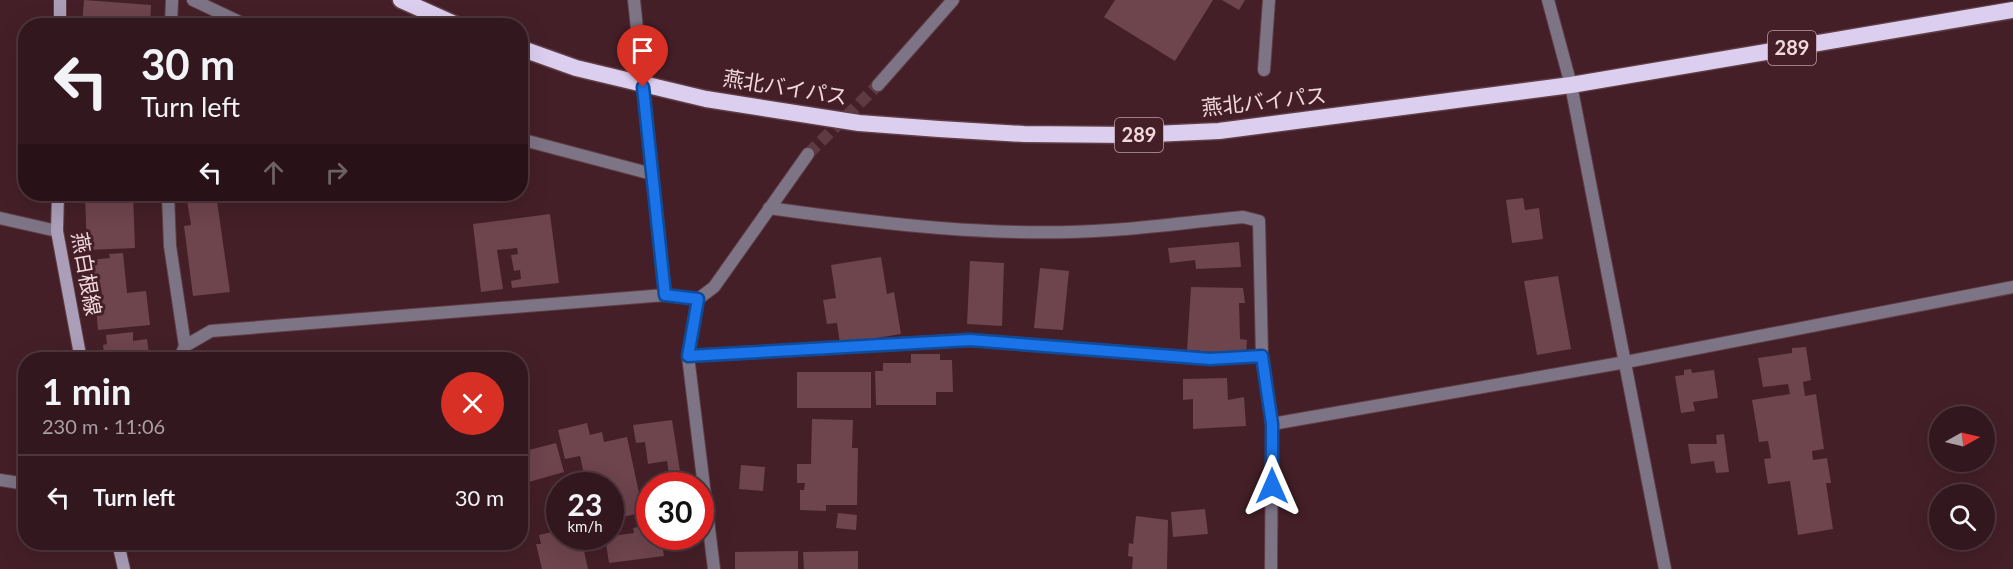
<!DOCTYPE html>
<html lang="en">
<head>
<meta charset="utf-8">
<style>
	body { margin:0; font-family:Lato,"Noto Sans JP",sans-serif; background:#3b2027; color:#f1f3f6; height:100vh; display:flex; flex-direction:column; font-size:22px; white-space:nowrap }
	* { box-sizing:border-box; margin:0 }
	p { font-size:20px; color:#a99fa4 }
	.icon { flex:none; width:33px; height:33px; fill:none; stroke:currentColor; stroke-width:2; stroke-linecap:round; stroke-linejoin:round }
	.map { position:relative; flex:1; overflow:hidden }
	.drawer { position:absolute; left:18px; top:352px; width:510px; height:198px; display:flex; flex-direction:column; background:#33171e; border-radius:24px; box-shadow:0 6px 24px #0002,0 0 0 2px #4e363c }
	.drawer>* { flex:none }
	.banner { position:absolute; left:18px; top:18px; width:510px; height:183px; border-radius:24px; box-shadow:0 6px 24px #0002,0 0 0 2px #4e363c; background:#33171e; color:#f1f3f6; overflow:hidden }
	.needle { width:39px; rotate:82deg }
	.buttons { position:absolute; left:1929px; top:406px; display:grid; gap:12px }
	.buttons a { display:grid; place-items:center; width:66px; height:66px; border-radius:50%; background:#33171e; box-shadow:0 6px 24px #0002,0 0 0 2px #4e363c; font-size:30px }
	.speed { position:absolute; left:546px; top:472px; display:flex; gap:12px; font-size:30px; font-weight:700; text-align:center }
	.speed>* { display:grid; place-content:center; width:78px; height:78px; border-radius:50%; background:#33171e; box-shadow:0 6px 24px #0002,0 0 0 2px #4e363c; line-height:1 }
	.speed small { font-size:15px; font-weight:400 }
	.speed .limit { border:9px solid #d22; background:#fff; color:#111 }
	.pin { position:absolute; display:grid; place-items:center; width:51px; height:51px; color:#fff; margin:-62px -26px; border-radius:50% 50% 50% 0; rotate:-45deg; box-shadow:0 0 6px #0007 }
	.pin .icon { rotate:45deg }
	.me { position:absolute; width:66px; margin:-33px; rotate:0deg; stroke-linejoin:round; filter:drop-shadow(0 0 4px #0008) }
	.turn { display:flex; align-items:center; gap:21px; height:126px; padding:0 24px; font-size:27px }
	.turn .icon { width:78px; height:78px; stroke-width:2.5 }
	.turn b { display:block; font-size:42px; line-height:51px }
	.lanes { display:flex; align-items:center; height:57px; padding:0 24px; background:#0003; justify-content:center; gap:30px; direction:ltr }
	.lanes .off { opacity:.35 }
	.round { display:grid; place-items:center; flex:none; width:63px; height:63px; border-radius:32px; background:#3b2027 }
	.head { display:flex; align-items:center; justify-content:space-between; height:102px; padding:0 24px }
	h1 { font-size:36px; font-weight:700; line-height:45px }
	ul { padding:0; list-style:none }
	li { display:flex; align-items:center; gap:18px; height:84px; padding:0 24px; border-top:2px solid #4e363c }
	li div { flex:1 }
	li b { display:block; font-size:22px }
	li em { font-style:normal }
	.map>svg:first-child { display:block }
</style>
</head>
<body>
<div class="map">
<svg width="2013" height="569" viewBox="0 0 2013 569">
	<rect width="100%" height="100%" fill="#441f28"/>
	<!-- building -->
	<path fill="#6e444d" d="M84,0L151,5L150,26H82Z
		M1115,0H1213L1175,61L1104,17Z
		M1222,0H1245L1239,10Z
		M85,194H133L135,248L87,250Z
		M186,194H216L230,292L193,296L184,226L191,225Z
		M1523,198L1525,210L1539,208L1543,239L1512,243L1506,200Z
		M550,214L559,283L512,288L511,281L521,279L520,270L514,271L511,255L518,254L517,248L497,250L503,289L481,292L473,224Z
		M1239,242L1241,267L1196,269L1195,260L1170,263L1168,248Z
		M123,253L127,293L146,291L150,325L98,330L95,296L102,295L101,289L92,290L89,260L110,258L109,254Z
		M881,257L887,294L894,292L901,334L840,344L837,323L827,324L823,300L836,298L831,265Z
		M970,261L1004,263L1002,326L967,324Z
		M1040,268L1069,271L1063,330L1034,328Z
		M1558,276L1571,349L1537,355L1524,281Z
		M1191,287L1243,288L1245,303H1239L1240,339L1247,340L1246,354L1187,350Z
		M133,332V341L147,339L150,360H105L103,345L107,344L106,335Z
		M1806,347L1811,380L1803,382L1805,396L1816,394L1824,449L1812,451L1813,460L1827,458L1831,483H1826L1833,529L1798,535L1790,481L1768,484L1764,459L1771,458L1768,441L1759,442L1752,400L1790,394L1788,384L1763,387L1758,358L1792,353V348Z
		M911,354H940V360H952L953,392H936V405H876L875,371H883V363H911Z
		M1691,369L1692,373L1714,370L1718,398L1693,402L1695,411L1681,413L1675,376L1684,375V370Z
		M797,372H871V408H797Z
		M1227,378L1228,400L1244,397L1246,426L1193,429V399L1183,400V379Z
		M812,419L853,420L852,448H858L857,505H826V511L800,510V490H804L805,483H797V464H811Z
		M672,420L682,484L671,486L667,461L648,464L645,442L636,443L633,425Z
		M587,423L590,435L602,432L604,442L627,437L639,493L646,491L649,504L643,505L644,512L610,520V486H571L570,482L585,479L580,456L565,459L558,430Z
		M1724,434L1729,472L1716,473L1714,461L1691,464L1688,444H1717L1716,435Z
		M556,443L564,472L529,482L521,452Z
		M741,465L765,467L763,491L739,489Z
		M1205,509L1208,534L1173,537L1171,512Z
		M838,513L857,515L856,530L836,528Z
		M1136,516L1168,520L1167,569H1132L1133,557L1128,556L1129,543L1133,544Z
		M650,525V537H692L693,546L663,550L664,556L609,563L605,537L634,533L633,528Z
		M560,530V537H581L588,569H542L536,544H541L539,535Z
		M798,551V569H735V552Z
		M858,551V569H804L803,552Z"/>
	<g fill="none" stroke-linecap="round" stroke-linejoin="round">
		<!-- minor-tunnel -->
		<path stroke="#5e3b43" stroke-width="12" stroke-dasharray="12 6" stroke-linecap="butt" d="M808,154L878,85"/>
		<defs>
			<path id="minor" d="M193,0L248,26
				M634,0L665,295
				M171,26L172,0
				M1264,70L1269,0
				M878,85L953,0
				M520,139L652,174
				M168,194L170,246L185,346L179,360
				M769,208C882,224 997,238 1111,230C1155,227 1199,221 1243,217L1259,221L1262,356L1272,424L1271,569
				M0,218L57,231
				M185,346L211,331L665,295L698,299
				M688,356L970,340L1210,359L1262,356
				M1272,424L1626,362L2013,287
				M0,480L26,484
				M714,569L688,356L698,299L714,287L808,154"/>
			<path id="tertiary" d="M1548,0L1571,85L1665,569"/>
			<path id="secondary" d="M60,26V0
				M58,194L57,231L81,360
				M118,543L124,569"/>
			<path id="trunk" d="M401,0L459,26
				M706,99L859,123L939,129L1024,134L1131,135L1219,131L1571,85L2013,10"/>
		</defs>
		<!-- minor casing -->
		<use href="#minor" stroke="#603d45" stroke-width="14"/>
		<!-- tertiary casing -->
		<use href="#tertiary" stroke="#603d45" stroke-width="14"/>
		<!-- secondary casing -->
		<use href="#secondary" stroke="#603d45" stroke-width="14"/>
		<!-- trunk casing -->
		<use href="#trunk" stroke="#603d45" stroke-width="19"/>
		<!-- minor -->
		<use href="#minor" stroke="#7d7586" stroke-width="12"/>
		<!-- tertiary -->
		<use href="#tertiary" stroke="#7d7586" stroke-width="12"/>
		<!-- secondary -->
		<use href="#secondary" stroke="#aa9eb8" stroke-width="12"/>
		<!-- trunk -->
		<use href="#trunk" stroke="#dcceee" stroke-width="16"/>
		<defs>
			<path id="trunk-bridge" d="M520,48L576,68L706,99"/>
		</defs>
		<!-- trunk-bridge casing -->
		<use href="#trunk-bridge" stroke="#603d45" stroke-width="19" stroke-linecap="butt"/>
		<!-- trunk-bridge -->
		<use href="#trunk-bridge" stroke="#dcceee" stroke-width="16"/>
	</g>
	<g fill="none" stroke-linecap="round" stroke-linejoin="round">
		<defs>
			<path id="route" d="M643,87L665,295L698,299L688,356L970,340L1210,359L1262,356L1272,424V486"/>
		</defs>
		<!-- route casing -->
		<use href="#route" stroke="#114b97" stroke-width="15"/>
		<!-- route -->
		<use href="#route" stroke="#1a73e8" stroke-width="10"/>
	</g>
	<g text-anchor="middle" stroke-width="6" stroke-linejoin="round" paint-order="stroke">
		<!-- shield labels -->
		<g fill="#441f28" stroke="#bda0a6" stroke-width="1.5">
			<rect x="1768" y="31" width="48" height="34" rx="4.5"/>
			<rect x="1115" y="118" width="48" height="34" rx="4.5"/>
		</g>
		<g font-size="20" font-weight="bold" fill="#f1d8dc">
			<text x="1792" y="55">289</text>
			<text x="1139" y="142">289</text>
		</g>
		<!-- street labels -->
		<g font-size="21" fill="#f1d8dc" stroke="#441f28">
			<text transform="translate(785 88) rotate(9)" y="7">燕北バイパス</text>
			<text transform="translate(1264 102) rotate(-6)" y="7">燕北バイパス</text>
			<text transform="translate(86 274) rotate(80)" y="7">燕白根線</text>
		</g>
	</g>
</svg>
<div class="buttons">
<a><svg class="needle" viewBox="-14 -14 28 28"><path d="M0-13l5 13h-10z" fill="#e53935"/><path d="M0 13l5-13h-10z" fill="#a99fa4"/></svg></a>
<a><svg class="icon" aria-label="search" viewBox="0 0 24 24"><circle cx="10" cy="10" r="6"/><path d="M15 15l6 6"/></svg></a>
</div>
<div class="speed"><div>23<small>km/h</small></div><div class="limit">30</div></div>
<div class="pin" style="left:643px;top:87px;background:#d93025"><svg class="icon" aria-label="arrive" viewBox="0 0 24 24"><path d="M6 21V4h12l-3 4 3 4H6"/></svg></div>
<svg class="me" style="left:1272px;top:486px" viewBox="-20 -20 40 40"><path d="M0-17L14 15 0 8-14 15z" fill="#1a73e8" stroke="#fff" stroke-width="4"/></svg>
<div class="banner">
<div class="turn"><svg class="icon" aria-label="left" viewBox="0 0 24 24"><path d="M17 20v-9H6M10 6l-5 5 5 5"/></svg><div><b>30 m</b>Turn left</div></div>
<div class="lanes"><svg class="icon" aria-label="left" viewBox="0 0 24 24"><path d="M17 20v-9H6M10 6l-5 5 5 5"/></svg><svg class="icon off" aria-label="ahead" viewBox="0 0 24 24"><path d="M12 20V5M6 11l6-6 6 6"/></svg><svg class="icon off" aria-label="right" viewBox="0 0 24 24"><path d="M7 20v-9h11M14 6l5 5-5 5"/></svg></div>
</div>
<section class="drawer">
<div class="head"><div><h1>1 min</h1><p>230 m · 11:06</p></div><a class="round" style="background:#d93025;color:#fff"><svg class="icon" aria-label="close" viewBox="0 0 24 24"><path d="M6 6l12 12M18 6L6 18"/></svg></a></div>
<ul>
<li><svg class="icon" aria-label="left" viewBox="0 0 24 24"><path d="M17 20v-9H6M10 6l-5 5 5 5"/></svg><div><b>Turn left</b></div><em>30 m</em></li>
</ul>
</section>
</div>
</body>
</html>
